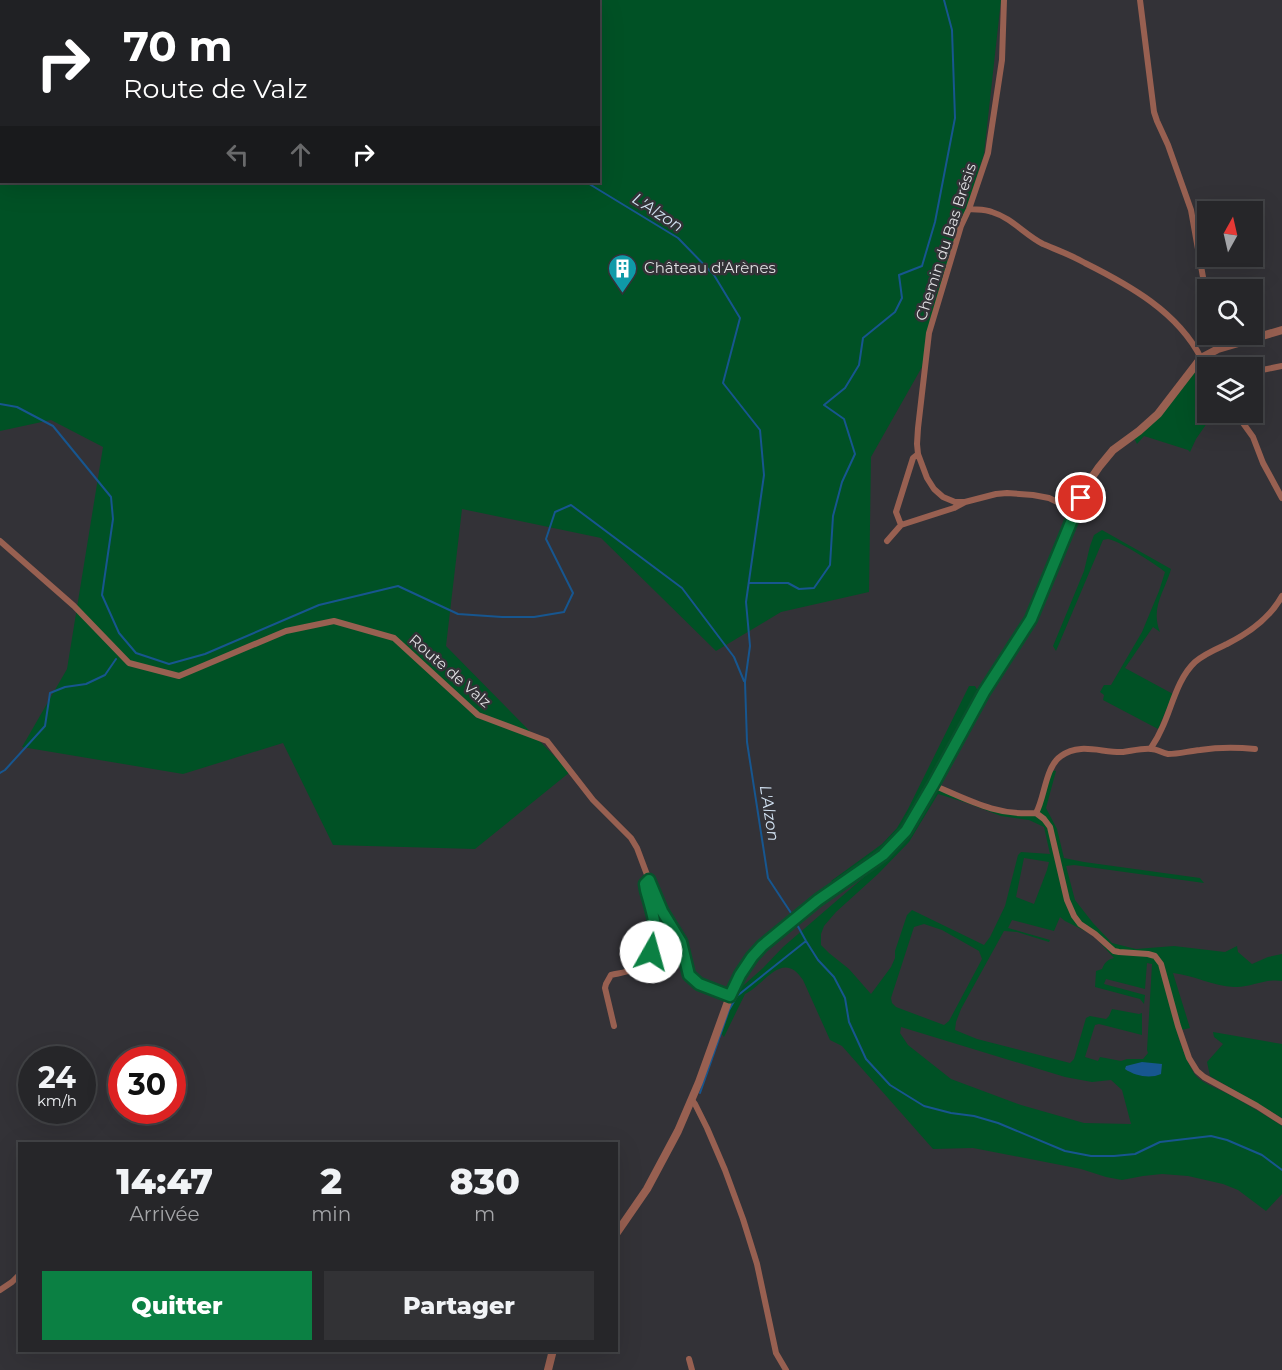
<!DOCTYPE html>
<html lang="fr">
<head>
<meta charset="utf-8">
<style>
	body { margin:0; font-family:Montserrat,sans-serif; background:#323235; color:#f1f3f6; height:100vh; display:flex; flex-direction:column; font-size:22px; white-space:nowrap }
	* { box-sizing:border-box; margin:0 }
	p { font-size:20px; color:#a4a5a8 }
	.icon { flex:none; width:33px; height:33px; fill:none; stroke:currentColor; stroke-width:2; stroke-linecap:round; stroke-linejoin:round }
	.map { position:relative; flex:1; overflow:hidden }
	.panel { position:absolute; left:18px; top:1142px; width:600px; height:210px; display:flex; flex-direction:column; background:#262629; border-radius:0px; box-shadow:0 6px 24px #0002,0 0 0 2px #424346 }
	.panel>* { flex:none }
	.guide { position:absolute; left:0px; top:0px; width:600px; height:183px; box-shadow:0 6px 24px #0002,0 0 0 2px #424346; background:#202124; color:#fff; overflow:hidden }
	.needle { width:39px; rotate:8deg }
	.controls { position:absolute; left:1197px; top:201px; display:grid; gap:12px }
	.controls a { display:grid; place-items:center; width:66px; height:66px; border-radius:0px; background:#262629; box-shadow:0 6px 24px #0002,0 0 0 2px #424346; font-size:30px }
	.speed { position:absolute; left:18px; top:1046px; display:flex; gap:12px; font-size:30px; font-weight:700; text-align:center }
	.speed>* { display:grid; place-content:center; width:78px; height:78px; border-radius:50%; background:#262629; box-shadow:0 6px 24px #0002,0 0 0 2px #424346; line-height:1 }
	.speed small { font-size:15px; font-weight:400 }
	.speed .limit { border:9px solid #d22; background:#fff; color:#111 }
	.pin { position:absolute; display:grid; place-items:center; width:51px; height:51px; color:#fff; margin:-26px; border:3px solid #fff; border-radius:50%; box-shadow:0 2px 6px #0007 }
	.me { position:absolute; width:66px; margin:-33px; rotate:7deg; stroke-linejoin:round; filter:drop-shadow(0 0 4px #0008) }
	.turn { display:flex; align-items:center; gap:21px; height:126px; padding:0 24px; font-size:27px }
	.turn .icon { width:78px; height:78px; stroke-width:2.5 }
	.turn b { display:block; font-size:42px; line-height:51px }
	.lanes { display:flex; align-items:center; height:57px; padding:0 24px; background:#0003; justify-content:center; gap:30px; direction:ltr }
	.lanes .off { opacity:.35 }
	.eta { display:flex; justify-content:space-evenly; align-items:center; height:102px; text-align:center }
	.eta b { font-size:36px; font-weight:800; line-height:42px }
	.action { display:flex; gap:12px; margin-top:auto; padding:12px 24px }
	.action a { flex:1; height:69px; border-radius:0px; background:#0b8043; color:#fff; font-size:24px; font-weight:800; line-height:69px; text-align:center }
	.action a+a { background:#323235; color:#f1f3f6 }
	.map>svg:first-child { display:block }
</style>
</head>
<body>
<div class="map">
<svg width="1282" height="1370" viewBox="0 0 1282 1370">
	<rect width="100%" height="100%" fill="#333237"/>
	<!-- green -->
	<path fill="#005125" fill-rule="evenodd" d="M0,0H1001L984,154L941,286L922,367L871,457L869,592L781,612L716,651L601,538L462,509L446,646L570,772L475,849L333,845L283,743L183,774L22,747L67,669L103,447L51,420L0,431ZM2,2H598V182H2Z
		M1199,367L1207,379L1208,412L1214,413L1196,439L1190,452L1188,450L1144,436L1137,444L1134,438L1190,375Z
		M1102,530L1171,569C1165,591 1150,608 1160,632L1153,627L1125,668L1173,694L1158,729L1103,700L1104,695L1100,692L1104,685H1111L1142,632L1159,591L1165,572C1157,565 1118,540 1108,539C1106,539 1104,540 1103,540L1056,651L1053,646L1084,571L1090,546L1094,535Z
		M969,686H975L979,693C963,721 946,748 932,777C922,797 912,819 896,836C878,855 857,869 834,882L831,881L882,844L897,828L908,809Z
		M1050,770L1056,771L1046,808L1057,829L1064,858L1084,862L1200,878L1204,883L1074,865L1066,866L1075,900L1093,923L1112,943L1136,949L1174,946L1225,952L1237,946L1238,952L1252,964L1268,957L1282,954V981C1265,978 1251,988 1234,987C1213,986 1193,975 1173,973L1190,1028L1177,1031C1179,1042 1190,1069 1197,1077C1204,1084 1221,1090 1230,1095C1247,1104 1265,1115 1282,1126V1194L1266,1211L1238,1190L1223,1184L1188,1176L1162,1174L1143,1176L1122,1180L1106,1177L1081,1169L973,1148L933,1149L842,1046L830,1040L803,980C782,948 764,986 745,994L724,1037L720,1032L736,992L763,968L783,947L885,859L906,837L936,786L990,809L1036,813ZM938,794L964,802L1001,816L1029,820L1044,827L1050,854L1021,852L1018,855L1005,906L990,937L984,945L912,910L907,915L895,951V958L891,967L871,994L849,969L829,953L821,945V934L824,926L836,912L878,874L909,842ZM1024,858L1049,862L1047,870L1034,904L1016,897ZM1060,917L1065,921L1093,935L1114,958C1107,960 1105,962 1102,969L1096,971L1095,987L1140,999L1144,1004L1145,995L1104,984L1106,979L1145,989L1147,963L1152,964L1147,1050L1148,1053L1143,1059H1127L1121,1061L1100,1057L1098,1061L1085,1057L1095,1025L1099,1024L1142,1035V1013L1139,1014L1112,1009L1109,1016L1106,1019L1090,1016L1086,1018L1074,1059L1070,1063L977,1039L955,1030L956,1022L961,1009L1004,931L1017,932L1049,942L1050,940L1008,928L1012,920L1054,931ZM924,924L942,930L979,951L982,959L949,1021L944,1025L896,1007L892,1003L891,998L914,927ZM901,1027L1065,1077L1092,1082L1111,1080L1122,1090L1131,1124L1084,1123L1021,1105L951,1079L908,1045L900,1033Z
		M1213,1032L1282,1044V1118L1210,1076L1207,1062L1223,1044L1214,1037Z"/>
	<!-- water -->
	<path fill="#17568f" d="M1142,1062L1162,1064L1161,1074C1150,1079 1135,1076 1125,1069L1126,1066Z"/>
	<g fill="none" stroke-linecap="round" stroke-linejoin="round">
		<!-- stream -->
		<path stroke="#17568f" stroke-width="2" d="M433,0L434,2
			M586,182L678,238L714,275L740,318L723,383L760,430L764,475L746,602L750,646L745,682L747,742L768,878L793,916
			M0,404L17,407L53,426L111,497L113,519L102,595L119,633L136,653L169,664L205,654L319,605L398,586L458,614L502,617H534L564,612L573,593L546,539L555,512L571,505L682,588L734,657L744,681
			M749,583H788L799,589L814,588L830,565L833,516L842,482L855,454L844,419L824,405L845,388L859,365L863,338L895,312L902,298L899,275L922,266L935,222L955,118L952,30L944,0
			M0,773L5,770L45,726L50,693L65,687L86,684L105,675L116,659
			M795,921L806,941L818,960L834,977L845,998L849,1022L866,1059L890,1085L924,1106L951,1113L974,1116L998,1123L1065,1151L1091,1156H1114L1135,1154L1160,1142L1211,1136L1227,1140L1262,1155L1282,1170
			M700,1093L729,1010L737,996L806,941"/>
		<!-- minor -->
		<path stroke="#986051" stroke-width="6" d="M1004,0L1002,60L990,139L988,153L969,209L961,226L929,333L918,428L917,444L918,454L927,478L934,489L943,497L955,502H965L996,494L1007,493L1033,495L1049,498L1076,511
			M1140,0L1154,112L1157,121L1168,145L1191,210L1208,305
			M969,209C976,210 985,209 992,212C1012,218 1025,235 1043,244C1057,250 1071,255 1085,263C1129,285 1178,312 1201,358
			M1213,334L1218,349
			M1197,362L1208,376
			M1252,372L1282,366
			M1235,412L1253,437L1263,463L1282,498
			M901,525L896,512L913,458L918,454
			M0,541L74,606L129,663L179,676L286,631L334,621L394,638L478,715L547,741L593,800L631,838L637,848L649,880L662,911L681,942L689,975L693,980L714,991L730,996
			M887,541L901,525L954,508L965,502
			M1151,748C1155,742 1159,735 1162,728C1172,707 1177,679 1195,662C1204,654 1216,649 1227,644C1249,633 1270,618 1282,596
			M933,785C969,800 996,816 1036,813C1045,797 1045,767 1061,756C1080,742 1102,753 1123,752C1131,751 1144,748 1151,749C1157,749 1162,753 1168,754C1179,754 1189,751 1200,750C1219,747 1236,747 1255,749
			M1036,813L1044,819L1050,827L1067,900L1074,916L1080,924L1095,934L1114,951L1119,952L1148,954L1155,956L1161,964L1178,1026L1189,1058L1197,1071L1204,1077L1257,1106L1282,1122
			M614,1026L605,988L606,984L611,975C619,973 626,973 633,969C667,950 654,919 646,890L645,884L649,880
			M692,1100L695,1104L707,1128L725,1170L743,1219L757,1264L776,1353L786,1370
			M0,1290L12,1282L20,1274
			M689,1359L692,1370"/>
		<!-- tertiary -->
		<path stroke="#986051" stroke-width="8" d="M616,1234L647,1189L678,1131L699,1082L730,996L740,975L752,957L762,946L818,899L883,855L906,831L984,692L1031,619L1039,603L1086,486L1099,467L1113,450L1139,431L1158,414L1201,358L1218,349L1282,330
			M548,1370L553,1350"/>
	</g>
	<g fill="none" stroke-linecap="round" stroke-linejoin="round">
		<defs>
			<path id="route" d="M651,952C661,933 651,909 646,890L645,884L649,880L662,911L681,942L689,975L699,984L730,996L740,975L752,957L762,946L818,900L883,855L906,831L933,785L984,692L1031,619L1081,498"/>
		</defs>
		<!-- route casing -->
		<use href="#route" stroke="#07532c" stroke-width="15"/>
		<!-- route -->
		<use href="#route" stroke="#0b8043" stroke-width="10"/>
	</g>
	<!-- icons -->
	<defs>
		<symbol id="building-pin" viewBox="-11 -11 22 30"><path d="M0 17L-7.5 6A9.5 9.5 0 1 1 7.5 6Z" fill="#0f9aa8" stroke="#333237"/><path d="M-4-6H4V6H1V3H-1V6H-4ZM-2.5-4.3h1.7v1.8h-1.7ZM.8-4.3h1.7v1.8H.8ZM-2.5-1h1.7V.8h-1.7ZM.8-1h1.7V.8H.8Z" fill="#fff"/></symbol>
	</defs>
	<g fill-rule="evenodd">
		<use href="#building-pin" x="606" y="252" width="33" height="45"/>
	</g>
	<g text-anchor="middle" stroke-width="5" stroke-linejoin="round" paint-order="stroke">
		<!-- street labels -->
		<g font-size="15" fill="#dfdfe2" stroke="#333237">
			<text transform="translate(946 242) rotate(-72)" y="5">Chemin du Bas Brésis</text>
			<text transform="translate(450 671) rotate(41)" y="5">Route de Valz</text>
		</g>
		<!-- poi labels -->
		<g font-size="15" fill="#dfdfe2" stroke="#333237" text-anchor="start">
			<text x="644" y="273">Château d'Arènes</text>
		</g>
		<!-- water labels -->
		<g font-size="16" font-style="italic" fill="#d3e3f3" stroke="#333237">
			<text transform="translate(658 212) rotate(33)" y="6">L'Alzon</text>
			<text transform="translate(770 813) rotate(81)" y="6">L'Alzon</text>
		</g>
	</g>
</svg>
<div class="controls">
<a><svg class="needle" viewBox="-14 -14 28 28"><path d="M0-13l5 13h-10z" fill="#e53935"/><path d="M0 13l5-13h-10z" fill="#a4a5a8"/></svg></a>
<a><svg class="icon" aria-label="search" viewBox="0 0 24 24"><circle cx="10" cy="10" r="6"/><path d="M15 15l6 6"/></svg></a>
<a><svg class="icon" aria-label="layers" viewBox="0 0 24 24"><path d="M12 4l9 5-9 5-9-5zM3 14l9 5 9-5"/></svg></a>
</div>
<div class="speed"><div>24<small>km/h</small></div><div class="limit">30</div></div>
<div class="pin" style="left:1081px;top:498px;background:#d93025"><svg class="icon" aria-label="arrive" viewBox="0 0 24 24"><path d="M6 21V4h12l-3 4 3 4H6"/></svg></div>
<svg class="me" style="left:651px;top:952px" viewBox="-20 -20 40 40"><circle r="19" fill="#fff"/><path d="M0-13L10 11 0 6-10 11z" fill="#0b8043"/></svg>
<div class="guide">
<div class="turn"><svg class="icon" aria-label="right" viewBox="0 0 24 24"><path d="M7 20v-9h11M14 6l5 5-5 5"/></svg><div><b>70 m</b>Route de Valz</div></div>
<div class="lanes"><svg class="icon off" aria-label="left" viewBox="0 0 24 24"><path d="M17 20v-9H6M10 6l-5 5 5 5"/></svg><svg class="icon off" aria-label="ahead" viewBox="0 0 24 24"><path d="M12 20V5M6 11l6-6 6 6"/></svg><svg class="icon" aria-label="right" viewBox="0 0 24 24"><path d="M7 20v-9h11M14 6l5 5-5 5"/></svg></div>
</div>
<section class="panel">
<div class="eta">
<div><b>14:47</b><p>Arrivée</p></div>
<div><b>2</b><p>min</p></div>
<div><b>830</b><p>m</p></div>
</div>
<div class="action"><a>Quitter</a><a>Partager</a></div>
</section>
</div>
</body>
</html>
